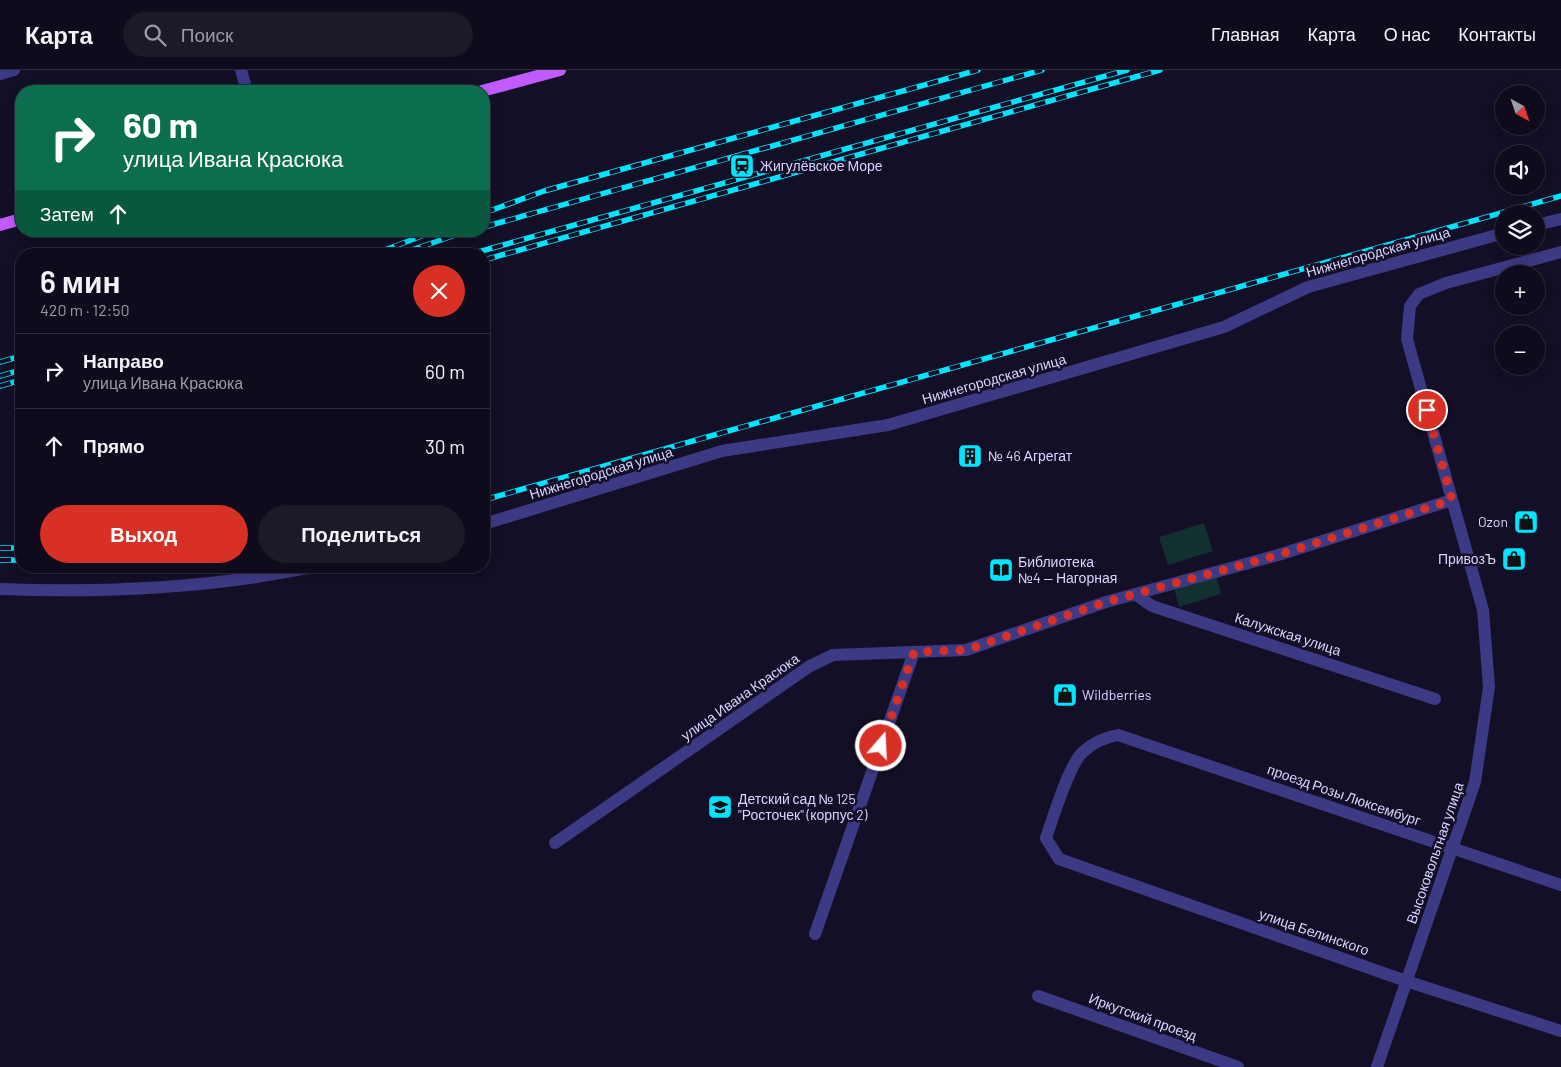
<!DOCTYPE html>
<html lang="ru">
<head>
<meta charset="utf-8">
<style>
	body { margin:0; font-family:Barlow,sans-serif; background:#1c1929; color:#f1f3f6; height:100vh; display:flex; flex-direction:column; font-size:19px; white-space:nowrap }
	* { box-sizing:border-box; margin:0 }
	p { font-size:16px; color:#9b9ba3 }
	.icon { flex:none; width:28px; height:28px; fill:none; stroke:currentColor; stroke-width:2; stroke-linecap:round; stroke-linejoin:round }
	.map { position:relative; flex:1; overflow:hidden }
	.side { position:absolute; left:15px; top:178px; width:475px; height:325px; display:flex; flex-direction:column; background:#0e0b1c; border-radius:20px; box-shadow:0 2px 12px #0003,0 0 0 1px #2e2b3b }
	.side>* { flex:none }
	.top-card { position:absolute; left:15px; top:15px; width:475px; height:152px; border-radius:20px; box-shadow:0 2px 12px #0003,0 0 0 1px #2e2b3b; background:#0b6e4f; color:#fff; overflow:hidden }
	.needle { width:32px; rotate:140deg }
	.tools { position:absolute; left:1495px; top:15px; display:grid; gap:10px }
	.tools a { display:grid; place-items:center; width:50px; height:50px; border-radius:50%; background:#0e0b1c; box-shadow:0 2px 12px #0003,0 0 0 1px #2e2b3b; font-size:25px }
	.pin { position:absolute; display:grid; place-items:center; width:42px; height:42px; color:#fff; margin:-21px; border:2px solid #fff; border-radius:50%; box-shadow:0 1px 5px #0007 }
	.me { position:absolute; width:55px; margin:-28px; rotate:19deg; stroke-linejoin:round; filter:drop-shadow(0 0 4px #0008) }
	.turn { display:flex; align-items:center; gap:18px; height:105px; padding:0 25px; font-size:22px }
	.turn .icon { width:65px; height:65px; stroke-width:2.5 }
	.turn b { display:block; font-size:35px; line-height:42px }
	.then { display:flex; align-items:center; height:48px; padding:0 25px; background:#0003; gap:10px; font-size:19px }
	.round { display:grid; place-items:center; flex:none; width:52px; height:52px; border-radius:26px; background:#1c1929 }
	.overview { display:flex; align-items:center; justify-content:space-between; height:85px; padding:0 25px }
	h1 { font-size:30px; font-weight:600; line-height:38px }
	.action { display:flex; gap:10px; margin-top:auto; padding:10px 25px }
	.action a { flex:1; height:58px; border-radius:30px; background:#d93025; color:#fff; font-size:20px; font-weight:600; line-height:58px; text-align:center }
	.action a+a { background:#1c1929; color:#f1f3f6 }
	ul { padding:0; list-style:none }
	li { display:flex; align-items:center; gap:15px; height:75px; padding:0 25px; border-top:1px solid #2e2b3b }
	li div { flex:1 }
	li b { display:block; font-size:19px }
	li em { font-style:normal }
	header { display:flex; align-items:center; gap:30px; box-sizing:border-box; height:70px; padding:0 25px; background:#0e0b1c; border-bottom:1px solid #2e2b3b }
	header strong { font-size:24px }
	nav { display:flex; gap:28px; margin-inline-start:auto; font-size:18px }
	.search { width:350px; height:45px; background:#1c1929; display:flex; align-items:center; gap:12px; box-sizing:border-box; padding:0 18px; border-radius:28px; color:#9b9ba3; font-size:19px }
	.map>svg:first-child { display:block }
</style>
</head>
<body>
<header>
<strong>Карта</strong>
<div class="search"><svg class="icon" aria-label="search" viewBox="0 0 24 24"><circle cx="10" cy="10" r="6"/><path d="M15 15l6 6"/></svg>Поиск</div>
<nav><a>Главная</a><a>Карта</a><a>О нас</a><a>Контакты</a></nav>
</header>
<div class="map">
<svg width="1561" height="997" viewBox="0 0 1561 997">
	<rect width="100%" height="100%" fill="#130f26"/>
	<!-- green -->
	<path fill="#12302f" d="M1204,453L1213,481L1168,495L1159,467Z
		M1216,505L1221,524L1179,537L1174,518Z"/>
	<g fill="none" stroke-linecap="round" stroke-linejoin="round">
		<!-- minor -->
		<path stroke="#3d3a85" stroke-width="12" d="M241,0L247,21
			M0,4L14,0
			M1536,155L1561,149
			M484,454L722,381L888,355L1224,257L1308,217L1504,163
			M0,519C106,523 214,518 318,496
			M1135,524L1152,536L1435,629
			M555,773L810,596L833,585L966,580L1106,532L1278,485L1452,430
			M1561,815L1118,665C1104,668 1094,672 1083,682C1069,694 1053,748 1046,768L1059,789L1406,911L1561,961
			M815,864L914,582
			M1038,926L1238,997
			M1377,997L1475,712L1489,617L1483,540L1407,269L1410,236L1419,224L1446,213L1561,182"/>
		<!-- major -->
		<path stroke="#c25bff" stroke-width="12" d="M482,21L560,0
			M0,155L21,149"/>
		<defs>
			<path id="rail" d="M484,143L544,121L978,0
				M484,157L1042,0
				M374,184L435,161
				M400,184L467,161
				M471,184L1127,0
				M484,190L1160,0
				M0,292L21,286
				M0,306L21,300
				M0,316L21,310
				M484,430L1561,126
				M0,478H21
				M0,490H21"/>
		</defs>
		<!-- rail casing -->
		<use href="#rail" stroke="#00e5ff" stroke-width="5.5"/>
		<!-- rail -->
		<use href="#rail" stroke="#130f26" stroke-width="4" stroke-dasharray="11" stroke-linecap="butt"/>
	</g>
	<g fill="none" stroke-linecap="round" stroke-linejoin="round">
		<!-- route -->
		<path stroke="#d93025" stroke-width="9" stroke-dasharray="0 16.2" d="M881,676L914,582L966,580L1106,532L1278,485L1452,430L1427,340"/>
	</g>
	<!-- icons -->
	<defs>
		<symbol id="station-square" viewBox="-11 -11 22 22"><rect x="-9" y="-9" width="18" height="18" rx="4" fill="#00e5ff" stroke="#130f26"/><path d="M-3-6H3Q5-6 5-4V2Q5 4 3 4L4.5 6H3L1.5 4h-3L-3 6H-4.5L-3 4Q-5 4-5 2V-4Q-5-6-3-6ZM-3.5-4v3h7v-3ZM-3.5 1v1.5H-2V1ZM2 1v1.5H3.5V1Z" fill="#111"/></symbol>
		<symbol id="building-square" viewBox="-11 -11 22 22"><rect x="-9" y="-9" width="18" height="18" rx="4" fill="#00e5ff" stroke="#130f26"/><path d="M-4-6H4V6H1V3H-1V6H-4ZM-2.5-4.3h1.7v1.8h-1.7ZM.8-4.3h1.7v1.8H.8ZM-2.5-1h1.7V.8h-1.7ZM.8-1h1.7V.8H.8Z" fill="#111"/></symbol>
		<symbol id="shop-square" viewBox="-11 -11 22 22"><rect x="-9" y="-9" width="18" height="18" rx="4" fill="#00e5ff" stroke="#130f26"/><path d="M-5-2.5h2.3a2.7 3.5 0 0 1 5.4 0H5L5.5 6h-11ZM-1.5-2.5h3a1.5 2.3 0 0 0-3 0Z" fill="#111"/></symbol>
		<symbol id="library-square" viewBox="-11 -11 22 22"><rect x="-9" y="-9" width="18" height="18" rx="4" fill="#00e5ff" stroke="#130f26"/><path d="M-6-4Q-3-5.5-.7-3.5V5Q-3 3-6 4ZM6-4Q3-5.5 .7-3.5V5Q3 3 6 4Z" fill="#111"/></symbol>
		<symbol id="school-square" viewBox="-11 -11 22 22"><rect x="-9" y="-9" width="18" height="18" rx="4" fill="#00e5ff" stroke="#130f26"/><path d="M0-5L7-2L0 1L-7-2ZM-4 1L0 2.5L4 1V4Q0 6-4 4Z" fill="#111"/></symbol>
	</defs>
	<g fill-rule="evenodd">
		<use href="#station-square" x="728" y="82" width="28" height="28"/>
		<use href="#building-square" x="956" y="372" width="28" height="28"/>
		<use href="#shop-square" x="1512" y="438" width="28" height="28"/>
		<use href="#shop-square" x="1500" y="475" width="28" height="28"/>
		<use href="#library-square" x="987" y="486" width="28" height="28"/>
		<use href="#shop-square" x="1051" y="611" width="28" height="28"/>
		<use href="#school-square" x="706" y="723" width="28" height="28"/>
	</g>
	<g text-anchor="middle" stroke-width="5" stroke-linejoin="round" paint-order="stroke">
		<!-- poi labels -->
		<g font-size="14" fill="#d9d4ff" stroke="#130f26" text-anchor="start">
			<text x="760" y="101">Жигулёвское Море</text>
			<text x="988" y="391">№ 46 Агрегат</text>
			<text x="1508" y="457" text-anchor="end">Ozon</text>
			<text x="1496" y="494" text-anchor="end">ПривозЪ</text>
			<text x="1018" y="497">Библиотека<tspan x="1018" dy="16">№4 — Нагорная</tspan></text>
			<text x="1082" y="630">Wildberries</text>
			<text x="738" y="734">Детский сад № 125<tspan x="738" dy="16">"Росточек" (корпус 2)</tspan></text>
		</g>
		<!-- street labels -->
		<g font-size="14" fill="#d9d4ff" stroke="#130f26">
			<text transform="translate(1378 182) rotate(-16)" y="5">Нижнегородская улица</text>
			<text transform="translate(994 309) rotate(-16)" y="5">Нижнегородская улица</text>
			<text transform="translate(601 403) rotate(-17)" y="5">Нижнегородская улица</text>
			<text transform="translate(1288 564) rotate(18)" y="5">Калужская улица</text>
			<text transform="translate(740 627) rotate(-35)" y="5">улица Ивана Красюка</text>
			<text transform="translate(1344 725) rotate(19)" y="5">проезд Розы Люксембург</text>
			<text transform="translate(1435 783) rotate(-71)" y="5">Высоковольтная улица</text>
			<text transform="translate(1314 862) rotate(19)" y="5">улица Белинского</text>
			<text transform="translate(1143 947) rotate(20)" y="5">Иркутский проезд</text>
		</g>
	</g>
</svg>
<div class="tools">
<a><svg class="needle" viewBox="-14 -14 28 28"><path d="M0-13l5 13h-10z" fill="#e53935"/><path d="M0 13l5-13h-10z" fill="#9b9ba3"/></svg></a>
<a><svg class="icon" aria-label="sound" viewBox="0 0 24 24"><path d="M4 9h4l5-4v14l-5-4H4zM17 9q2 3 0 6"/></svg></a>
<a><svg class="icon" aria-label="layers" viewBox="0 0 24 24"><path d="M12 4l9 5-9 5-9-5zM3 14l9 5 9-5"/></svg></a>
<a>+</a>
<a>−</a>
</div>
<div class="pin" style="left:1427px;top:340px;background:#d93025"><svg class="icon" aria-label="arrive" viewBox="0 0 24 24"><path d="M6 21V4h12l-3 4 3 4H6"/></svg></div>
<svg class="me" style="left:881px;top:676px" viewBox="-20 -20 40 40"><circle r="17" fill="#d93025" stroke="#fff" stroke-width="3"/><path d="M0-11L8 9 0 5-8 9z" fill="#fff"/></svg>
<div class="top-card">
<div class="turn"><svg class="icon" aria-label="right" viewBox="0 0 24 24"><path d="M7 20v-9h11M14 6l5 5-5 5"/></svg><div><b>60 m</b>улица Ивана Красюка</div></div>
<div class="then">Затем<svg class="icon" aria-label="ahead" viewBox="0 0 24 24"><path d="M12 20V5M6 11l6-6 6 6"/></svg></div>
</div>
<section class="side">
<div class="overview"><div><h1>6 мин</h1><p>420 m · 12:50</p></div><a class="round" style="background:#d93025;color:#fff"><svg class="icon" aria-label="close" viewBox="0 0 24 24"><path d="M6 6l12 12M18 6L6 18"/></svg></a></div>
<ul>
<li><svg class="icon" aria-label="right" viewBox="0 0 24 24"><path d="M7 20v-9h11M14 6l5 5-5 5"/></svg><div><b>Направо</b><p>улица Ивана Красюка</p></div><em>60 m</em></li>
<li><svg class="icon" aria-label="ahead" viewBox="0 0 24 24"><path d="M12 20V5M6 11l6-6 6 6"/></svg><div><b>Прямо</b></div><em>30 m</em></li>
</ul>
<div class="action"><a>Выход</a><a>Поделиться</a></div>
</section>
</div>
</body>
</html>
